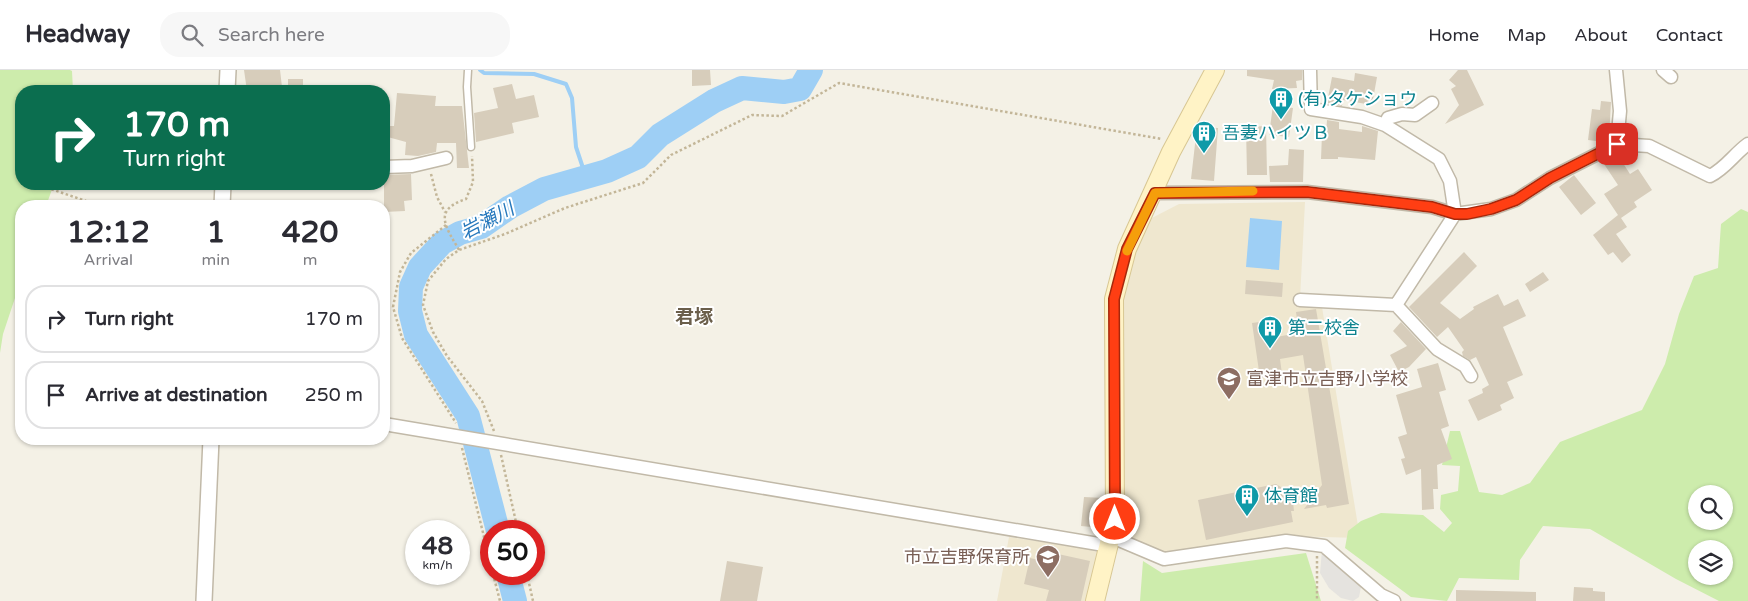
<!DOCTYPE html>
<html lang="en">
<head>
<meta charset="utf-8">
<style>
	body { margin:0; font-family:"Varela Round","Noto Sans JP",sans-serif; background:#f7f7f7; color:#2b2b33; height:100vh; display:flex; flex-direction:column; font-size:19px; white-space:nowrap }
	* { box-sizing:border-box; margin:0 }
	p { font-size:16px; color:#7c7c81 }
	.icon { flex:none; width:28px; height:28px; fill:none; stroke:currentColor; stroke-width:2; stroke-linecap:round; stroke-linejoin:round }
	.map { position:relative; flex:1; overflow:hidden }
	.side { position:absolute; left:15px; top:130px; width:375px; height:245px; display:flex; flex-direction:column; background:#fff; border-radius:20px; box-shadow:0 1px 4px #0004 }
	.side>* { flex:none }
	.hud { position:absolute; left:15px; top:15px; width:375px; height:105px; border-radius:20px; box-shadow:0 1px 4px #0004; background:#0b6e4f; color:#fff; overflow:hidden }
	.buttons { position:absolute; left:1688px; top:415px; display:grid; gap:10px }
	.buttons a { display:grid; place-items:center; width:45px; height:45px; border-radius:50%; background:#fff; box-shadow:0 1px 4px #0004; font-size:25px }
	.speed { position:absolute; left:405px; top:450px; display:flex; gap:10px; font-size:25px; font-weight:700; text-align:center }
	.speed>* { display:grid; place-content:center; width:65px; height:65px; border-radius:50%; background:#fff; box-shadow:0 1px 4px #0004; line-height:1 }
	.speed small { font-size:12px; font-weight:400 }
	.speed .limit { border:8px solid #d22; background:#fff; color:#111 }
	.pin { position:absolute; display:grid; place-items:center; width:42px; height:42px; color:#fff; margin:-21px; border-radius:10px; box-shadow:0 2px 8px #0006 }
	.me { position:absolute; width:55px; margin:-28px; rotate:0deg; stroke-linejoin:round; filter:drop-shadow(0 0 4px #0008) }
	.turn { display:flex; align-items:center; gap:18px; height:105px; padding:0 25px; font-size:22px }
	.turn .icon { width:65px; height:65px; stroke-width:2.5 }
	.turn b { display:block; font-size:35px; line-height:42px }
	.eta { display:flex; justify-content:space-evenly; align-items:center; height:85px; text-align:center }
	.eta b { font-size:30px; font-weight:700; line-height:35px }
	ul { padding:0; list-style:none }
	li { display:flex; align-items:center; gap:15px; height:68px; margin:0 10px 8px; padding:0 15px; border:2px solid #e1e1e2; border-radius:20px }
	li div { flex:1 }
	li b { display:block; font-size:19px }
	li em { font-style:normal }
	header { display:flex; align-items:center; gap:30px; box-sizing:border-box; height:70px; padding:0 25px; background:#fff; border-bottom:1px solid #e1e1e2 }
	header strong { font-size:24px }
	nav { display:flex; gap:28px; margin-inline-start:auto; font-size:18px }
	.search { width:350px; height:45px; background:#f7f7f7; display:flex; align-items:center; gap:12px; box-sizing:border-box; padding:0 18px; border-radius:20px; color:#7c7c81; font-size:19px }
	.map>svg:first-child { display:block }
</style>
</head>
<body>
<header>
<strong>Headway</strong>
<div class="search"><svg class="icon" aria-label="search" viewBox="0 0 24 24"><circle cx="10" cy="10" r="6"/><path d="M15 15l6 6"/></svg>Search here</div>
<nav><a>Home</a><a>Map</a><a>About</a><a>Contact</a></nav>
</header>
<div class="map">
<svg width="1748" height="531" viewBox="0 0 1748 531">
	<rect width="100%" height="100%" fill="#f4f1e6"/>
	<!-- education -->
	<path fill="#efe7cf" d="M1305,132L1300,229L1321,231L1360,468L1286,466L1160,484L1122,463L1123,219L1148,150L1179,134Z
		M1009,467L1097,480L1101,484L1088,531H997Z"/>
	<!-- green -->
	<path fill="#cdecac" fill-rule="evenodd" d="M0,0H70L72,1L73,21H21V114H54L46,136H21V210L3,264L0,283Z
		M1741,139L1748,142V531H1719L1676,509L1590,459L1543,456L1520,490L1519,510L1459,508L1447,531L1411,527L1345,478L1348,461L1361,451L1381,443L1423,445L1444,462L1452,453L1440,439L1441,425L1458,421L1460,396L1442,395L1450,361H1460L1479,422L1502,425L1530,413L1560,372L1642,340L1665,294L1679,244L1694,206L1718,198L1721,154ZM1696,424H1724V451H1696ZM1696,479H1724V506H1696Z
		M1306,483L1321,531H1140L1143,491L1162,503Z"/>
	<!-- parking -->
	<path fill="#e5e3df" d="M1322,480L1361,517L1359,527L1353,531L1341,528L1329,518L1320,503Z"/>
	<!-- water -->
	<path fill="#9ecff5" d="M1250,148L1282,151L1279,200L1246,197Z"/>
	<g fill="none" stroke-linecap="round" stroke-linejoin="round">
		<!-- stream -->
		<path stroke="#9ecff5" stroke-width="4" d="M480,0L484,3L534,4L566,14L572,28L576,77L586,107"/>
		<!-- river -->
		<path stroke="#9ecff5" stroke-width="24" d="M498,461L468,346L416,265L410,241L411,217L420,197L442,173L460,163L481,157L510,137L544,119L607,101L638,87L660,65L714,31L742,18L784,22L800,19L811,0
			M508,504L515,531"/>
	</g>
	<!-- building -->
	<path fill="#d7cdbb" d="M244,0H280L282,17L247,21Z
		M692,0H710L711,15L692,16Z
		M1247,0H1302V10L1296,11L1297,18L1272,19L1274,10L1247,6Z
		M1458,0H1467L1484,35L1445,54L1459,35L1451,19L1456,16L1449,10Z
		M1355,3L1377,7L1372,35L1343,30L1342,36L1327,33L1332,7L1354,11Z
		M288,9H303V21H288Z
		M512,14L516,29L534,25L539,47L512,53L514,63L476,72L474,43L498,38L493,18Z
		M397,23L436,26L435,36H462L469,98H457L456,73H437L436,82L418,86L405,85L406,72L384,66V56H394Z
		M1601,31L1611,32L1609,69L1604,72L1588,70L1592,39L1600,40Z
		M1273,35L1293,38L1289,67L1269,65Z
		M1327,50L1339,52V59L1362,62V56L1378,61L1375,90L1338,87V89H1321L1322,64H1326Z
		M1266,56L1267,105H1247L1246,57Z
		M1197,57L1218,58L1214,111L1191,109Z
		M1289,79L1304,80L1303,112H1270L1269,96L1288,95Z
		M1615,87H1619L1630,104L1638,99L1652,120L1634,132L1637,137L1621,148L1627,157L1616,164L1631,185L1622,193L1613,182L1608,185L1593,165L1618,145L1604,124L1618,115L1604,94Z
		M411,104L412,130L404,131L405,141L384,142V105Z
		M1574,105L1596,133L1581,145L1559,117Z
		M1464,182L1477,196L1440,233L1460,249L1474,239L1473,237L1498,224L1504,236L1518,229L1526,246L1503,257L1523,305L1507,312L1514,328L1500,335L1502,340L1478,351L1468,330L1483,323L1482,319L1489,315L1476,287L1470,290L1463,286L1462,282L1464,280L1448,257L1437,267L1409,237Z
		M1543,202L1549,210L1530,222L1525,214Z
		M1246,210L1283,213L1282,227L1245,224Z
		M1316,239L1349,434L1327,438L1326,435L1304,439L1322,415L1303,285L1280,289L1282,304L1260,308L1252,253L1274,250L1276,267L1299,263L1296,242Z
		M1401,252L1426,279L1409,297L1399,302L1390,285L1407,276L1393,261Z
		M1438,293L1446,320L1439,322L1449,356L1441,359L1452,389L1437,395L1438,419H1433L1434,439L1422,440L1421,399L1406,405L1401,389L1405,388L1398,367L1407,364L1396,325L1422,317L1417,299Z
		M1276,414L1292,424L1294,441H1291L1293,452L1206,470L1198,430Z
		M1084,427L1104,428L1102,458L1081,456Z
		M1058,484L1090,491L1081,531H1046L1049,520L1024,514L1030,488L1056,494Z
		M727,491L763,497L757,531H720Z
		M1574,517L1593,518V521L1605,522V531H1573Z
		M1456,520L1536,522V531H1456Z"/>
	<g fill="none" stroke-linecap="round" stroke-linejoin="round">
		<defs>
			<path id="service" d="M468,0L467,17L471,77"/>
			<path id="minor" d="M1663,0L1671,7
				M1385,55L1388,48L1402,44L1415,45L1432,33
				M1617,74L1649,76L1710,106C1726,98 1734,84 1748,74
				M384,97L412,96L446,88
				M1155,123L1307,122L1432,137L1455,144L1450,111L1439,89L1385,55L1362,47L1311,39L1310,0
				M1300,230L1396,235L1455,144L1491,139L1516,130L1550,108L1617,74L1620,41L1616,0
				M1396,235L1437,279L1465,296L1471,306
				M384,354L1110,476
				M1112,467L1164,489L1286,471L1324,476L1381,525L1394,531"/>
			<path id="tertiary" d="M227,21L228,0
				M222,136L223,114
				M204,531L211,369"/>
			<path id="secondary" d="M1095,531L1115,449L1114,229L1127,179L1171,82L1215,0"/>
		</defs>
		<!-- service casing -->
		<use href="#service" stroke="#c1b9a8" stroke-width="9"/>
		<!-- minor casing -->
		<use href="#minor" stroke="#c1b9a8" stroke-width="15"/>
		<!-- tertiary casing -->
		<use href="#tertiary" stroke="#c1b9a8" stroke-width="18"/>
		<!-- secondary casing -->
		<use href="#secondary" stroke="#d8c793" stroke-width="20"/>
		<!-- path -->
		<path stroke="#c3b698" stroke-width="2.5" stroke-dasharray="2.5 2.5" stroke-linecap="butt" d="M431,104L437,127L445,142
			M42,116L86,131L114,136
			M446,155L411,183L400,202L393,237L402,268L456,353
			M459,180C446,157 432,140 466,129L473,112L472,86
			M494,361L482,331L447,286L433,262L423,235L428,211L446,189L459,180L505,164L565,138L643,113L671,85L752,45L782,46L839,13L1162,69
			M462,378L491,495
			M501,385L518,461
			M1317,486V531
			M493,504L500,531
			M527,504L533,531"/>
		<!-- service -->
		<use href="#service" stroke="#fff" stroke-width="6"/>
		<!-- minor -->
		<use href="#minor" stroke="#fff" stroke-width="12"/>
		<!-- tertiary -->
		<use href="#tertiary" stroke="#fff" stroke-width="15"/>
		<!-- secondary -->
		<use href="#secondary" stroke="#fff3c6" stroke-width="18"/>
	</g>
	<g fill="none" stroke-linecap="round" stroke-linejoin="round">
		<defs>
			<path id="route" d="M1115,449L1114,229L1127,179L1155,123L1307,122L1432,137L1455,144H1467L1491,139L1516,130L1550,108L1617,74"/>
		</defs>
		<!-- route casing -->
		<use href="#route" stroke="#a6280c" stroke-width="12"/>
		<!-- route -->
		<use href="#route" stroke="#ff3e13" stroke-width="9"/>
		<!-- slow -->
		<path stroke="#f59e0b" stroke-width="9" d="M1127,181L1155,123L1253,121"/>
	</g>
	<!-- icons -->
	<defs>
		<symbol id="building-pin" viewBox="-11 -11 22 30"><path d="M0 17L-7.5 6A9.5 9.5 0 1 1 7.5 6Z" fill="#0f9aa8" stroke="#fff"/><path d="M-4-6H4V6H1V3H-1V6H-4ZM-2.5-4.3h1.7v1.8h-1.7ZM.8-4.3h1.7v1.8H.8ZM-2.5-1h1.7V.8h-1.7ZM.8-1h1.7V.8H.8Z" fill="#fff"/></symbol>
		<symbol id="school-pin" viewBox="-11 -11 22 30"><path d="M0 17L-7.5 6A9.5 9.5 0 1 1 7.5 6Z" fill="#8d6e63" stroke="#fff"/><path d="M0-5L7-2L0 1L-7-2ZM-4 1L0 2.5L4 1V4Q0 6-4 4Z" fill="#fff"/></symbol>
	</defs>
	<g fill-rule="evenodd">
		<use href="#building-pin" x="1267" y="15" width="28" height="38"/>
		<use href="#building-pin" x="1190" y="49" width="28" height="38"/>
		<use href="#building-pin" x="1256" y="244" width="28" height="38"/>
		<use href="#school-pin" x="1215" y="295" width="28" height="38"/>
		<use href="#building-pin" x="1233" y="412" width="28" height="38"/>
		<use href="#school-pin" x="1034" y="473" width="28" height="38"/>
	</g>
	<g text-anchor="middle" stroke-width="4" stroke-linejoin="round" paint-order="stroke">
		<!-- culture labels -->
		<g font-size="18" fill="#0d838f" stroke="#fff" text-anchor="start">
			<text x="1298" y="35">(有)タケショウ</text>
			<text x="1222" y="69">吾妻ハイツＢ</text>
			<text x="1288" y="264">第二校舎</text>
			<text x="1264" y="432">体育館</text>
		</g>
		<!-- education labels -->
		<g font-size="18" fill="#785e54" stroke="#fff" text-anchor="start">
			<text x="1246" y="315">富津市立吉野小学校</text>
			<text x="1030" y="493" text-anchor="end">市立吉野保育所</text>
		</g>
		<!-- water labels -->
		<g font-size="19" font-style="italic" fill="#2678bc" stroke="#fff">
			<text transform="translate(487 150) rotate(-28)" y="7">岩瀬川</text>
		</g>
		<!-- neighbourhood labels -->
		<g font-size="19" font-weight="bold" fill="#6b5f4b" stroke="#fff">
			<text x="694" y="253">君塚</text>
		</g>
	</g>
</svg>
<div class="buttons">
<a><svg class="icon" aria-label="search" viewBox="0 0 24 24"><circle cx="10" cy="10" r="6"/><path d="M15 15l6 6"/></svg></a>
<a><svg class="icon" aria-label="layers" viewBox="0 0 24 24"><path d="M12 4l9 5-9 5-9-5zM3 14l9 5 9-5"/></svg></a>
</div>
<div class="speed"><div>48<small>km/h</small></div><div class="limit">50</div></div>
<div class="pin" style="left:1617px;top:74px;background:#d93025"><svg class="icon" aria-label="arrive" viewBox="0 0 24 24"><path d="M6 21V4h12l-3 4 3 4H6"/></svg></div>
<svg class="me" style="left:1115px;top:449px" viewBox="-20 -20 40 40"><circle r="17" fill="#ff3e13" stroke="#fff" stroke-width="3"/><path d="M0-11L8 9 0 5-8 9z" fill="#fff"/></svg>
<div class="hud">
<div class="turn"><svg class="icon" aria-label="right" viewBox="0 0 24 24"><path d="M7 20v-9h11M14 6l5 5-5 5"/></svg><div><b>170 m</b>Turn right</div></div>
</div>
<section class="side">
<div class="eta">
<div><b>12:12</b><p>Arrival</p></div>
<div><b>1</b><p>min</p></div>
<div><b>420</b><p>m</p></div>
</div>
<ul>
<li><svg class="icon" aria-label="right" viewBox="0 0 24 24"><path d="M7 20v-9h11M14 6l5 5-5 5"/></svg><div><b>Turn right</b></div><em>170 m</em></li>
<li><svg class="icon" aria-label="arrive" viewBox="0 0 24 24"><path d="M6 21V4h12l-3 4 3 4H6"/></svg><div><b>Arrive at destination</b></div><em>250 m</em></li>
</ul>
</section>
</div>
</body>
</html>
